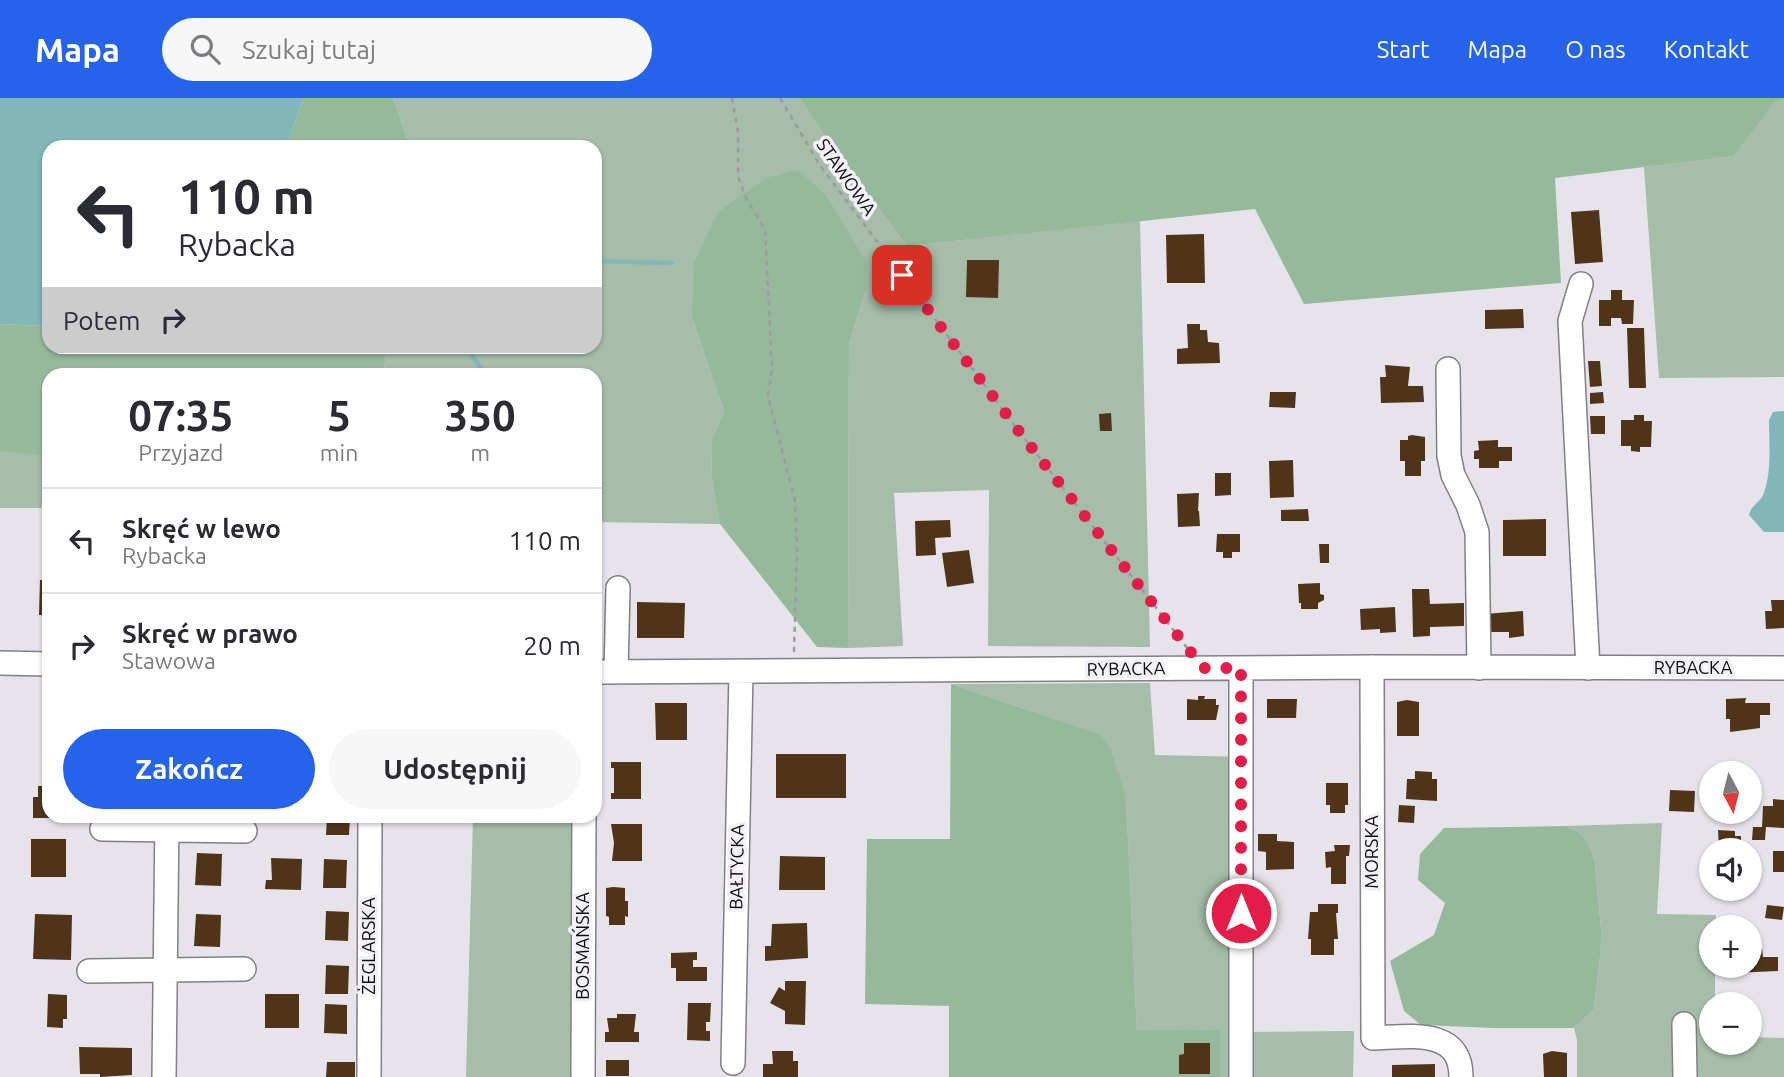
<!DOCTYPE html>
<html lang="pl">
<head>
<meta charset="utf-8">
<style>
	body { margin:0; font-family:Ubuntu,sans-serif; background:#f7f7f7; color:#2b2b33; height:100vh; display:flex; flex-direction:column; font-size:26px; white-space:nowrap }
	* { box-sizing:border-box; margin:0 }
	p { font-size:23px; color:#7c7c81 }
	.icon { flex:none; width:38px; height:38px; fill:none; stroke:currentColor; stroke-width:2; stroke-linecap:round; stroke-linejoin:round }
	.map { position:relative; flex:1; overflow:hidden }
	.details { position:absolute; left:42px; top:270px; width:560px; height:455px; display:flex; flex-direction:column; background:#fff; border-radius:21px; box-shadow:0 2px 5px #0004 }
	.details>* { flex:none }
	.top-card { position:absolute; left:42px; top:42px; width:560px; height:214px; border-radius:21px; box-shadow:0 2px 5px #0004; background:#fff; color:#2b2b33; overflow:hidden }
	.needle { width:46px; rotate:173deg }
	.tools { position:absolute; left:1699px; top:663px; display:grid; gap:14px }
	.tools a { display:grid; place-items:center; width:63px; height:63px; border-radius:50%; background:#fff; box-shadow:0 2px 5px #0004; font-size:35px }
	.pin { position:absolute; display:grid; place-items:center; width:60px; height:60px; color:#fff; margin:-30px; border-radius:14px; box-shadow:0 4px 10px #0006 }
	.me { position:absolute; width:77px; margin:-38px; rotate:0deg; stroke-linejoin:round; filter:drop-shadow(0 0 5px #0008) }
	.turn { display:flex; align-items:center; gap:24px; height:147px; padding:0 21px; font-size:32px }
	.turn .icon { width:91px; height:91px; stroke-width:2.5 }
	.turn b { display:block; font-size:49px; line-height:60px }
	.then { display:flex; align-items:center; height:66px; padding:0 21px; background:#0003; gap:14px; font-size:26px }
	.eta { display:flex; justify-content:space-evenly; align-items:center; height:119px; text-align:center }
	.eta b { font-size:42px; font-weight:700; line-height:49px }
	.button { display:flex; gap:14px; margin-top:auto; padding:14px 21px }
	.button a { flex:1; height:80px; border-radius:42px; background:#2563eb; color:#fff; font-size:28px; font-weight:700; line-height:80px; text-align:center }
	.button a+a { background:#f7f7f7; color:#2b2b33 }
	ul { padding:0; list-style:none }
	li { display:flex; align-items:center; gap:21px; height:105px; padding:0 21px; border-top:2px solid #e1e1e2 }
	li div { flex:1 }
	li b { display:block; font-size:26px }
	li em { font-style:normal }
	header { display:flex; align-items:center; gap:42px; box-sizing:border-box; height:98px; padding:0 35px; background:#2563eb; color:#fff }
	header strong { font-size:33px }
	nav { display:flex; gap:38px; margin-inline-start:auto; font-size:24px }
	.search { width:490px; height:63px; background:#f7f7f7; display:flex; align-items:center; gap:18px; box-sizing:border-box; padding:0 24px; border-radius:38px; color:#7c7c81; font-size:26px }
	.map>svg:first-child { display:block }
</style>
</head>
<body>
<header>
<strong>Mapa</strong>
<div class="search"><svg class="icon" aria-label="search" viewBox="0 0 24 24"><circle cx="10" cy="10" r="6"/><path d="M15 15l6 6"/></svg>Szukaj tutaj</div>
<nav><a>Start</a><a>Mapa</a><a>O nas</a><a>Kontakt</a></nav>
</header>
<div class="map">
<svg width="1784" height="979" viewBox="0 0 1784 979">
	<rect width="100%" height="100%" fill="#e7e3ea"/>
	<!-- green -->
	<path fill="#a5bda9" d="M393,0H800L828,44L907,148L1140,123L1150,549L988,548L989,392L894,395L903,548L848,550L849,246L866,192L692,220L724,313L711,344L712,383L720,426L595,424V276H381L384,271L387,249L595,248V49H410Z
		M1784,1V279L1659,280L1644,69L1734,58L1775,2Z
		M0,352L49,358V410H0Z
		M1150,585L1155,657L1248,659L1249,934L1354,933L1353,979H1220L1219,931L1137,934L1126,699L1098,636L951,586Z
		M473,718H574L572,979H466Z
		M1662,725L1657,816L1716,817V829L1712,830V868H1715V906H1712V945H1750V939L1784,940V979H1577V942L1574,930L1594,912L1602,841L1595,765L1590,748L1579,734L1565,728Z"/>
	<!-- forest -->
	<path fill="#96b99c" d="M303,0H393L410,49H287Z
		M800,0H1784V1L1775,3L1734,58L1555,80L1561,185L1304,206L1255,111L907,148L828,44Z
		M798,72L826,97L867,165L866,192L849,246L848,550L817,549L720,426L712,383L711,344L724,313L692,220L694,165L718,114L766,80Z
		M0,226L49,228V248L387,249L384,271L381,276H49V358L0,353Z
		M951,586L1099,636L1110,650L1126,699L1137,933L1220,931V979H949V908L865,906L867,741H950Z
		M1565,728L1579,734L1590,748L1595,765L1602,841L1594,912L1574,930H1494L1421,927L1404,913L1390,863L1434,837L1445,805L1418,782L1420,756L1444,730Z"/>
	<!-- water -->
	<path fill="#81b7b9" d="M0,0H303L287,49H49V228L0,226Z
		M1784,313V434H1764L1749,417C1751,407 1761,404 1764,395C1772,371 1769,346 1769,322L1773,314Z"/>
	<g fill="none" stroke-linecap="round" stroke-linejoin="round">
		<!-- stream -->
		<path stroke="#81b7b9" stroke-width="4.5" d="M595,163L672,165
			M465,248L485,276"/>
	</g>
	<!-- building -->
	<path fill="#50341a" d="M1599,112L1603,164L1575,166L1571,114Z
		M1204,136L1205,185H1167L1166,137Z
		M967,162H999L998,200L966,199Z
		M1611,192H1622V202H1634L1633,226H1622L1621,220H1611V228H1599V202H1611Z
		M1523,211L1524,230L1485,231V212Z
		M1187,226H1200V232H1207L1208,244L1219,245L1220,265L1177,266V251L1188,250Z
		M1627,230H1644L1646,290H1629Z
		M1588,263H1600L1602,288L1590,289Z
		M1385,267L1410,269L1408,288H1423L1424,304L1381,305L1380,279H1386Z
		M1270,294H1296L1295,310L1269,309Z
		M1603,294L1604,305L1590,306V295Z
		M1111,315L1112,333H1100L1099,316Z
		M1634,317H1644V323H1652L1651,349H1640V354L1631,353V348H1621V322H1634Z
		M1590,318H1605V336H1591Z
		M1412,337L1425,339V363H1421V378H1405V363H1400V342H1408V338Z
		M1498,342V349H1512V363H1499V370H1479V361H1474V353L1479,352L1478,343Z
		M1293,362L1294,399L1270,400L1269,363Z
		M1215,375H1231V397L1215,398Z
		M1199,395L1198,413H1199L1200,428L1178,429L1177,396Z
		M1308,411L1309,423H1281V412Z
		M1546,421V458H1503V422Z
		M950,422L951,439L935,440L936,457L916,458L915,423Z
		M1217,436H1240V454H1232V460H1223V454H1216Z
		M1319,446H1329V465H1320Z
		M969,452L974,485L947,489L942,455Z
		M40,482H49V517H39Z
		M1320,485V496L1324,497V502L1318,505V511H1301V505H1299L1298,486Z
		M1412,491H1429L1430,506L1464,505V528L1430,529V538L1413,539Z
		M1771,502H1784V530L1766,531L1765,513H1772Z
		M637,504L685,505L684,540H637Z
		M1395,509L1396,534L1380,535V531L1361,532L1360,511Z
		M1523,513L1524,538L1509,540V534H1485L1484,516Z
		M1198,598H1205L1204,601H1216V607H1219L1216,622H1187V601L1198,602Z
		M1746,600L1745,605H1770V617H1760V630L1730,634V621H1726V601Z
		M1267,601H1297L1296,620H1267Z
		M1407,602L1419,604V638H1397V604Z
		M655,605H687V642H656Z
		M776,656H846V700H776Z
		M611,664H641V701H611V695H614V670H611Z
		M1415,673L1432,674V681H1437V703L1406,701L1407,681H1415Z
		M1326,685H1348V707H1345V715H1330V707H1326Z
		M38,688H49V718H72V720H33V699H38Z
		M1670,692L1695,693L1694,714L1669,713Z
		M1773,701L1784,702V730L1766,729L1765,742H1752L1753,729H1762L1763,708H1773Z
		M1399,707L1415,708L1414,725L1398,724Z
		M327,718H350L349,737H326Z
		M611,726H642V763H612L614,745Z
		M1718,732L1735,733V738H1741V752H1719Z
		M1258,736H1277V743L1294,744V771L1266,772V754L1258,753Z
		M31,741H66V779H31Z
		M1334,747H1350L1349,758H1346V786H1331V769L1326,770L1325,754L1335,753Z
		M1773,753H1784V774H1773Z
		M197,755L222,756L221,788L195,787Z
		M780,758L825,759V792H779Z
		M271,760L302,761L301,792L265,791L266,782H272Z
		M324,761L347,762L346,790H323Z
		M613,789L625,790V803H628V819L625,818V827H609V819L606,818V790Z
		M1318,806H1338V815H1336L1338,841H1334V857H1311V841H1308L1310,814H1318Z
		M1767,807L1784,809L1782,822L1765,820Z
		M326,813L349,814L348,843L325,842Z
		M35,816L72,817L71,862L33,861Z
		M196,816L221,817L220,849L194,848Z
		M807,825L808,860L765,863V848H771L772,826Z
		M1750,851H1762L1763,859H1778V873L1732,875L1731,868H1750Z
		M697,854V862H693V869H707V883H676V870H671V855Z
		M326,867L349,868L348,896H325Z
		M785,883H806L805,927L785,926V913L770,905L779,889L785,893Z
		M48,896L67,897V921H63V930L47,929Z
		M265,896H299V930H265Z
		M688,905H711L710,924H706V933H710V943L687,942Z
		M325,906L347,907V936L324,935Z
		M617,916H636L634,934H639V944H605V934H609L607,920H617Z
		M1184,945H1210V976H1179V957L1184,956Z
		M79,949L132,950V977L100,979V976H80Z
		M772,953H793V963H798V979H763V966H773Z
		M1552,953L1567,955V979H1544L1543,956Z
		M606,962H629V978H606Z
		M327,964H355V979H326Z
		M1435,966V979H1392V967Z"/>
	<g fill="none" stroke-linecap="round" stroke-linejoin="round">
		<defs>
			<path id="minor" d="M1581,186L1570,223L1588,570
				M1448,271L1449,358L1453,377L1468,407L1477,434L1479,570
				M0,565L49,566
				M1372,569L1373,940C1409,939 1461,929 1461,979
				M595,574L1372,569L1784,570
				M616,574L618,490
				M102,731L245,733
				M89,873L244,871
				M1684,926L1685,979
				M733,965L741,574
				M164,979L167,718
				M369,979L370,718
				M583,979L584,718
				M1241,979V570"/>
		</defs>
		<!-- minor casing -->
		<use href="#minor" stroke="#837f86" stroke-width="26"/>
		<!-- path -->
		<path stroke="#9d9a9f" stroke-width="2.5" stroke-dasharray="5 5" stroke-linecap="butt" d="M732,0L738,34V78L746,100L765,132L772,269L768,298L795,403L797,449L794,555
			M780,0L819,66L1018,332L1188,551"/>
		<!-- minor -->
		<use href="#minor" stroke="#fff" stroke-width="23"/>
	</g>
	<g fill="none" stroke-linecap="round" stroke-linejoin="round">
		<!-- route -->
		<path stroke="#e11d48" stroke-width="12" stroke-dasharray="0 21.6" d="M902,177L1018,332L1203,570H1241V815"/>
	</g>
	<g text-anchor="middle" stroke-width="7" stroke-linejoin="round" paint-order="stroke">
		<!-- street labels -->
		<g font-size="18" fill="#0d0c0e" stroke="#f4f0f8">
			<text transform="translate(846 79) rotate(55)" y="6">STAWOWA</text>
			<text x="1693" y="576">RYBACKA</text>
			<text transform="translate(1126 571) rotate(-1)" y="6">RYBACKA</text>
			<text transform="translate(1372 754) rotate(-90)" y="6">MORSKA</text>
			<text transform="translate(737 769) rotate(-89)" y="6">BAŁTYCKA</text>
			<text transform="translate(369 848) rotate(-90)" y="6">ŻEGLARSKA</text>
			<text transform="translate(583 848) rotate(-90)" y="6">BOSMAŃSKA</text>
		</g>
	</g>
</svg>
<div class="tools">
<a><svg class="needle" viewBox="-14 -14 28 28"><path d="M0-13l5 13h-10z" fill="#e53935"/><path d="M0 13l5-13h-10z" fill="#7c7c81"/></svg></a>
<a><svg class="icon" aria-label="sound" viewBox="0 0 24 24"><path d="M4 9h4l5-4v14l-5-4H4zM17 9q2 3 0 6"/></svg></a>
<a>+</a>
<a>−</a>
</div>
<div class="pin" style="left:902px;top:177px;background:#d93025"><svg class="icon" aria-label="arrive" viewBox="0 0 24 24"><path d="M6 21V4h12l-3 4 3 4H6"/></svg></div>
<svg class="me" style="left:1241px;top:815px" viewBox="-20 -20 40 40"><circle r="17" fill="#e11d48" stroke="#fff" stroke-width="3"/><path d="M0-11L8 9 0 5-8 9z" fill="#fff"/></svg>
<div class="top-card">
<div class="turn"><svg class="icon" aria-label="left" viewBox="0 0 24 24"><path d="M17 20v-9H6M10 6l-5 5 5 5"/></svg><div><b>110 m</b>Rybacka</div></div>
<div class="then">Potem<svg class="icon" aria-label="right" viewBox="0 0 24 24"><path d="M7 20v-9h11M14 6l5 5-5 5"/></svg></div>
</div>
<section class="details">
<div class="eta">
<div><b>07:35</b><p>Przyjazd</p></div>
<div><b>5</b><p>min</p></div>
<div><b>350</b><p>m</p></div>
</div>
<ul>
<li><svg class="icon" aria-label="left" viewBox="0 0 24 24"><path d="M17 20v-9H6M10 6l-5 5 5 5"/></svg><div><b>Skręć w lewo</b><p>Rybacka</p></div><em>110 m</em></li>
<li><svg class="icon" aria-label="right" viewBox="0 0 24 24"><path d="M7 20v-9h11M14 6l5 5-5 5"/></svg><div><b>Skręć w prawo</b><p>Stawowa</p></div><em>20 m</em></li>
</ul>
<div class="button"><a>Zakończ</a><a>Udostępnij</a></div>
</section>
</div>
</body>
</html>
